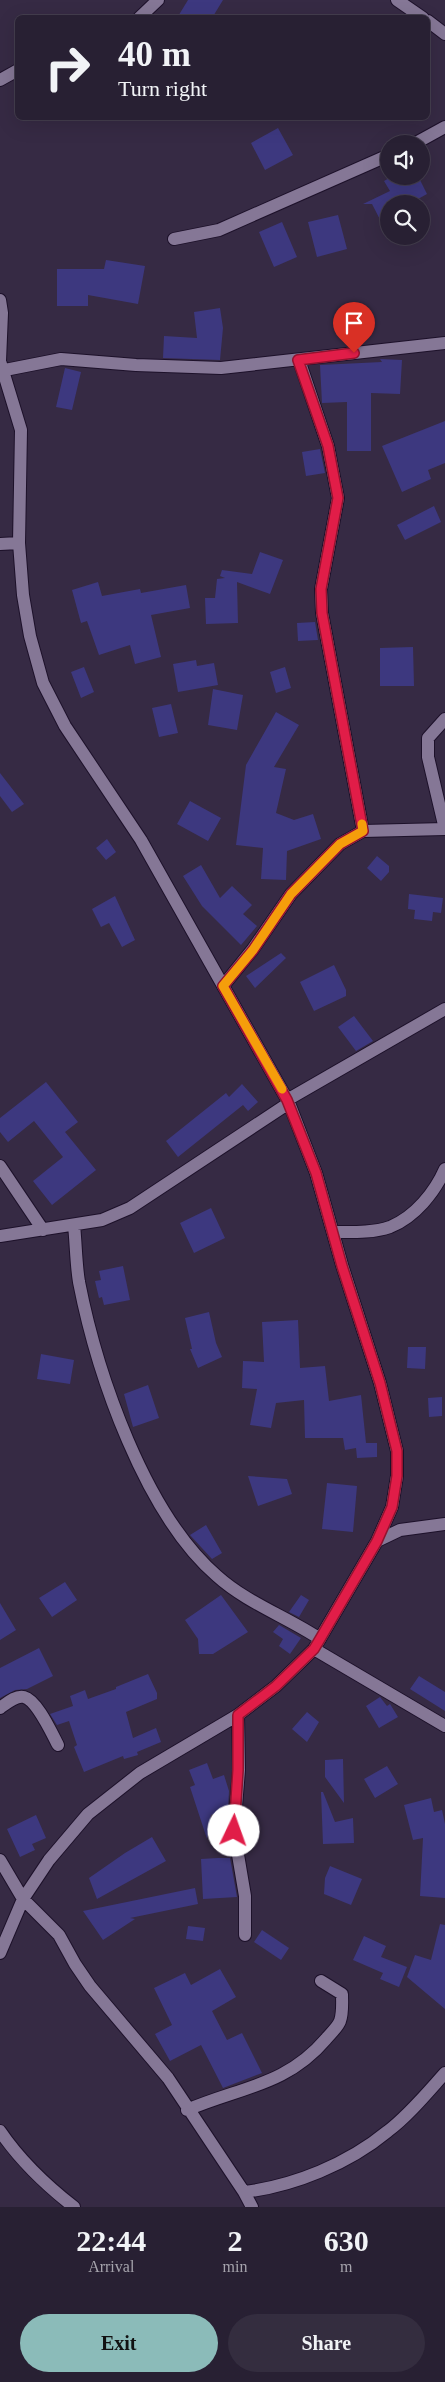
<!DOCTYPE html>
<html lang="en">
<head>
<meta charset="utf-8">
<style>
	body { margin:0; font-family:"Times New Roman",serif; background:#342d3f; color:#f1f3f6; height:100vh; display:flex; flex-direction:column; font-size:19px; white-space:nowrap }
	* { box-sizing:border-box; margin:0 }
	p { font-size:16px; color:#a5a3ac }
	.icon { flex:none; width:28px; height:28px; fill:none; stroke:currentColor; stroke-width:2; stroke-linecap:round; stroke-linejoin:round }
	.map { position:relative; height:2207px; overflow:hidden }
	.details { display:flex; flex-direction:column; background:#282033; flex:1 }
	.details>* { flex:none }
	.banner { position:absolute; left:15px; top:15px; width:415px; height:105px; border-radius:8px; box-shadow:0 5px 20px #0002,0 0 0 1px #443e4e; background:#282033; color:#f1f3f6; overflow:hidden }
	.controls { position:absolute; left:380px; top:135px; display:grid; gap:10px }
	.controls a { display:grid; place-items:center; width:50px; height:50px; border-radius:50%; background:#282033; box-shadow:0 5px 20px #0002,0 0 0 1px #443e4e; font-size:25px }
	.pin { position:absolute; display:grid; place-items:center; width:42px; height:42px; color:#fff; margin:-51px -21px; border-radius:50% 50% 50% 0; rotate:-45deg; box-shadow:0 0 5px #0007 }
	.pin .icon { rotate:45deg }
	.me { position:absolute; width:55px; margin:-28px; rotate:3deg; stroke-linejoin:round; filter:drop-shadow(0 0 4px #0008) }
	.turn { display:flex; align-items:center; gap:18px; height:105px; padding:0 20px; font-size:22px }
	.turn .icon { width:65px; height:65px; stroke-width:2.5 }
	.turn b { display:block; font-size:35px; line-height:42px }
	.eta { display:flex; justify-content:space-evenly; align-items:center; height:85px; text-align:center }
	.eta b { font-size:30px; font-weight:800; line-height:35px }
	.action { display:flex; gap:10px; margin-top:auto; padding:10px 20px }
	.action a { flex:1; height:58px; border-radius:30px; background:#8bbbb9; color:#111; font-size:20px; font-weight:800; line-height:58px; text-align:center }
	.action a+a { background:#342d3f; color:#f1f3f6 }
	.map>svg:first-child { display:block }
</style>
</head>
<body>
<div class="map">
<svg width="445" height="2207" viewBox="0 0 445 2207">
	<rect width="100%" height="100%" fill="#362a44"/>
	<!-- building -->
	<path fill="#3d387f" d="M188,0H223L212,18H177Z
		M278,128L293,155L265,170L251,143Z
		M393,176H418L427,194L409,204H389V237L372,204H363L390,191L384,181Z
		M338,215L347,249L317,257L308,222Z
		M282,222L297,257L274,267L259,232Z
		M106,260L145,266L138,304L88,295V306H57V269H104Z
		M220,308L223,328L220,360L163,358L164,336L197,338L194,312Z
		M380,359L402,360L400,394L371,393V451H347V402L322,403L320,365L382,362Z
		M65,368L81,372L72,410L56,407Z
		M445,421V463L428,470L431,479L402,492L382,446Z
		M320,449L325,473L306,476L302,452Z
		M434,506L441,522L405,540L397,525Z
		M260,552L283,560L270,594L237,582L238,623L206,624L205,598H215L217,579L225,578L220,576L222,570L252,574Z
		M98,582L102,596L140,589L141,593L186,585L190,608L151,615L161,657L135,664L130,645L99,655L87,621L81,623L72,590Z
		M315,622L318,640L298,641L297,623Z
		M413,647L414,686H380V648Z
		M196,660L197,666L214,663L218,685L178,692L173,664Z
		M84,667L94,692L81,698L71,672Z
		M285,667L291,688L276,693L270,672Z
		M213,689L243,695L237,730L208,725Z
		M171,704L178,733L159,737L152,708Z
		M276,712L299,725L274,767L286,769L276,813L294,820L313,814L321,839L287,851L286,880L261,879L263,848L236,845L246,765Z
		M0,773L24,804L12,812L0,796Z
		M190,801L221,818L208,841L177,824Z
		M107,839L116,852L106,860L96,848Z
		M377,856L389,866V872L381,881L367,868Z
		M201,865L220,898L232,886L252,905L243,914L257,926L241,945L202,906L183,876Z
		M409,894L443,898L441,913L433,912L432,921L414,919L415,910L408,909Z
		M115,896L135,940L122,947L109,923L101,927L92,909Z
		M281,953L286,958L255,988L246,976Z
		M334,965L346,990V996L314,1011L300,982Z
		M354,1016L373,1041L356,1051L338,1027Z
		M46,1082L78,1122L65,1132L96,1170L52,1205L33,1181L63,1157L34,1121L8,1142L0,1132V1118Z
		M242,1084L258,1102L248,1111L243,1105L178,1157L166,1141L226,1093L229,1097Z
		M211,1208L225,1238L194,1253L180,1223Z
		M123,1266L130,1300L104,1305L102,1297L99,1298L95,1281L101,1280L99,1271Z
		M209,1312L216,1343L222,1357L198,1368L190,1349H192L185,1318Z
		M298,1320L300,1368L325,1366L329,1401L361,1395L366,1443H377V1457L357,1458L356,1448L345,1450L343,1438H305L304,1400L276,1403L271,1428L250,1425L257,1389L242,1388L243,1361L264,1362L262,1322Z
		M408,1347H426L425,1369L407,1368Z
		M41,1354L74,1360L70,1384L37,1379Z
		M148,1385L159,1418L133,1427L124,1394Z
		M442,1397V1416L429,1417L428,1398Z
		M248,1476L287,1479L292,1494L258,1506Z
		M327,1483L357,1486L353,1532L322,1529Z
		M206,1525L222,1553L212,1559L190,1535Z
		M65,1582L77,1600L52,1617L39,1598Z
		M221,1595L248,1632L213,1654H199L198,1639L185,1620Z
		M301,1595L309,1600L299,1617L289,1612Z
		M0,1603L16,1630L0,1640Z
		M279,1625L301,1638L290,1654L279,1646L283,1639L273,1632Z
		M39,1648L53,1676L27,1689L15,1690L0,1698V1668Z
		M148,1674L157,1693V1699L126,1712L133,1738L156,1728L161,1742L137,1752L138,1755L124,1759L123,1756L84,1772L74,1747L77,1745L69,1721L57,1725L50,1714L73,1706L70,1696L85,1690L88,1699L116,1689V1687Z
		M419,1676L445,1692V1711L410,1689Z
		M380,1697L387,1706L390,1704L398,1717L379,1728L366,1706Z
		M307,1712L319,1722L307,1742L292,1729Z
		M343,1759L344,1803L325,1777V1760Z
		M207,1763L213,1779L224,1775L229,1791L228,1809L211,1815L207,1839L190,1787L195,1785L189,1770Z
		M387,1766L398,1784L375,1798L364,1779Z
		M321,1792H323L335,1822L353,1818L354,1843L323,1844Z
		M431,1798L434,1812L442,1810L445,1824V1898L420,1896L423,1838L413,1840L404,1805Z
		M36,1815L46,1838L32,1844L35,1850L20,1857L7,1829Z
		M152,1837L166,1861L97,1899L89,1878L125,1853Z
		M218,1858H230L237,1897L203,1899L201,1859Z
		M330,1866L362,1879L351,1905L324,1894L325,1878Z
		M195,1888L198,1904L130,1918L135,1919L103,1940L83,1911Z
		M440,1924L445,1925V2009L407,1977L415,1955L431,1960Z
		M188,1926L205,1928L203,1941L186,1939Z
		M262,1930L289,1948L281,1960L254,1942Z
		M364,1936L386,1946L381,1957L407,1967L399,1987L380,1979L383,1973L353,1960Z
		M220,1969L236,1997L212,2011L227,2040L242,2033L262,2073L223,2088L201,2045L170,2061L155,2034L172,2025L154,1988L185,1973L191,1985Z"/>
	<g fill="none" stroke-linecap="round" stroke-linejoin="round">
		<defs>
			<path id="minor" d="M397,0L423,18
				M139,18L158,0
				M428,21L445,34
				M0,80L18,70
				M414,144L445,127
				M174,239L219,230L389,155
				M0,300L2,313L0,361
				M299,360L328,446L338,498L321,589L322,613L363,831
				M0,361L21,430L19,543L23,595L30,636L43,683L65,726L141,840L289,1103L316,1173L342,1265L380,1383L397,1451V1476L392,1507L377,1541L314,1649L276,1686L238,1715L140,1773L88,1814L49,1860L23,1899L0,1953
				M5,370L61,359L136,365L221,368L445,343
				M0,544L19,543
				M445,829L428,757V738L445,719
				M223,986L253,949L291,894L340,844L363,831L445,829
				M287,1100L445,1009
				M0,1166L43,1230
				M74,1225C76,1244 76,1264 79,1282C97,1374 145,1514 217,1576C247,1603 287,1617 320,1639
				M333,1232C351,1232 373,1233 390,1227C415,1217 435,1192 445,1169
				M0,1236L102,1220L130,1208L289,1103
				M377,1541L400,1530L445,1524
				M314,1649L445,1726
				M0,1708C7,1703 16,1695 24,1697C37,1700 52,1734 58,1745
				M238,1715L239,1770L234,1831L245,1896V1935
				M0,1860L23,1899L59,1935L75,1964L90,1986L168,2078L244,2192L252,2207
				M187,2110C240,2087 286,2086 326,2039C330,2034 338,2027 340,2021C343,2013 342,2002 342,1994L321,1981
				M0,2131C19,2159 47,2186 74,2207
				M244,2192C294,2186 348,2164 388,2131C409,2115 427,2093 445,2073"/>
		</defs>
		<!-- minor casing -->
		<use href="#minor" stroke="#1d112a" stroke-width="14"/>
		<!-- minor -->
		<use href="#minor" stroke="#857796" stroke-width="12"/>
	</g>
	<g fill="none" stroke-linecap="round" stroke-linejoin="round">
		<defs>
			<path id="route" d="M234,1831L238,1770V1715L276,1686L314,1649L320,1639L377,1541L392,1507L397,1476V1451L380,1383L342,1266L316,1173L287,1100L223,986L253,950L291,894L340,844L363,831L322,613L321,589L338,498L328,446L298,360L354,353"/>
		</defs>
		<!-- route casing -->
		<use href="#route" stroke="#92132f" stroke-width="12"/>
		<!-- route -->
		<use href="#route" stroke="#e11d48" stroke-width="9"/>
		<!-- slow -->
		<path stroke="#f59e0b" stroke-width="9" d="M282,1089L223,986L253,950L291,894L340,844L363,831L362,824"/>
	</g>
</svg>
<div class="controls">
<a><svg class="icon" aria-label="sound" viewBox="0 0 24 24"><path d="M4 9h4l5-4v14l-5-4H4zM17 9q2 3 0 6"/></svg></a>
<a><svg class="icon" aria-label="search" viewBox="0 0 24 24"><circle cx="10" cy="10" r="6"/><path d="M15 15l6 6"/></svg></a>
</div>
<div class="pin" style="left:354px;top:353px;background:#d93025"><svg class="icon" aria-label="arrive" viewBox="0 0 24 24"><path d="M6 21V4h12l-3 4 3 4H6"/></svg></div>
<svg class="me" style="left:234px;top:1831px" viewBox="-20 -20 40 40"><circle r="19" fill="#fff"/><path d="M0-13L10 11 0 6-10 11z" fill="#e11d48"/></svg>
<div class="banner">
<div class="turn"><svg class="icon" aria-label="right" viewBox="0 0 24 24"><path d="M7 20v-9h11M14 6l5 5-5 5"/></svg><div><b>40 m</b>Turn right</div></div>
</div>
</div>
<section class="details">
<div class="eta">
<div><b>22:44</b><p>Arrival</p></div>
<div><b>2</b><p>min</p></div>
<div><b>630</b><p>m</p></div>
</div>
<div class="action"><a>Exit</a><a>Share</a></div>
</section>
</body>
</html>
